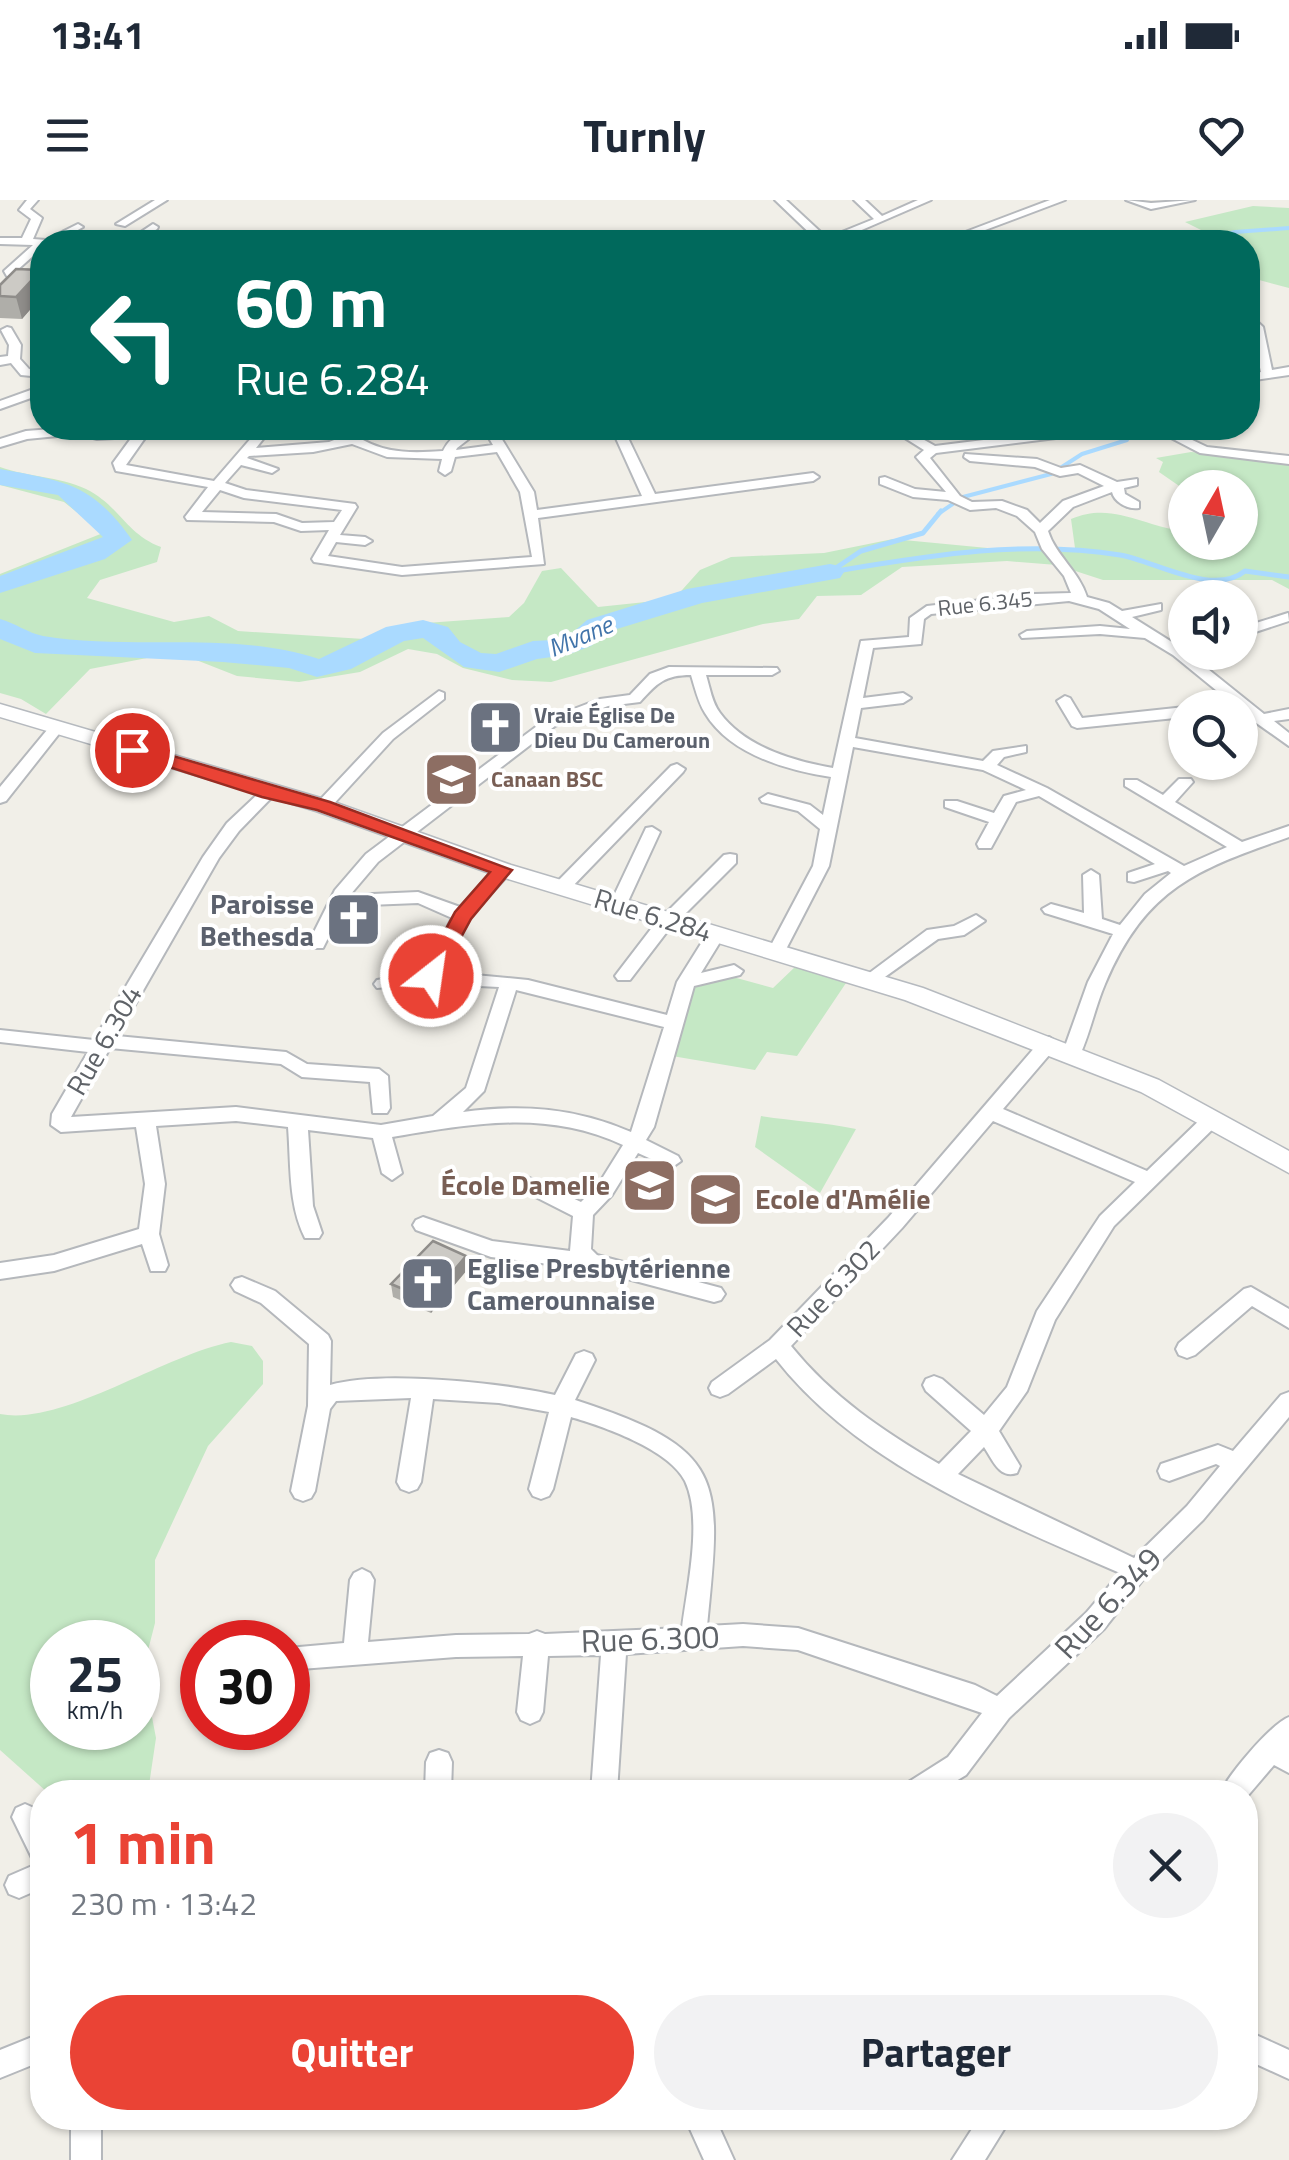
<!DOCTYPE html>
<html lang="fr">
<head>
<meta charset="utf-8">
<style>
	body { margin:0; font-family:"Titillium Web",sans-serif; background:#f2f2f3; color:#1f2937; height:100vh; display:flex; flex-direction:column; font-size:38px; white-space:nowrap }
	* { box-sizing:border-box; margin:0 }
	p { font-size:32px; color:#747a83 }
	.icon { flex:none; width:55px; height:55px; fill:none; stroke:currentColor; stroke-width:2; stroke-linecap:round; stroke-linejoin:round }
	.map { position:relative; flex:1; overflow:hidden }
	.panel { position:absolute; left:30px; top:1580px; width:1228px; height:350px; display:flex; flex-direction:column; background:#fff; border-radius:40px; box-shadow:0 2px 8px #0004 }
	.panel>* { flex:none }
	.guide { position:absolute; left:30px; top:30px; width:1230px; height:210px; border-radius:40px; box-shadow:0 2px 8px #0004; background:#00695c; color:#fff; overflow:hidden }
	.needle { width:65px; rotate:9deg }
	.fabs { position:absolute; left:1168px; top:270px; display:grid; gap:20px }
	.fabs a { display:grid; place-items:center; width:90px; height:90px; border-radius:50%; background:#fff; box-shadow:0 2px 8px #0004; font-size:50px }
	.speed { position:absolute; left:30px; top:1420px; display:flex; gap:20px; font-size:50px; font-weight:700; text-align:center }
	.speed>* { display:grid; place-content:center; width:130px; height:130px; border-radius:50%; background:#fff; box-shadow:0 2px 8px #0004; line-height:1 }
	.speed small { font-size:25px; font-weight:400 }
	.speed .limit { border:15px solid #d22; background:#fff; color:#111 }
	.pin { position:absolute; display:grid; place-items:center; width:85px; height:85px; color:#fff; margin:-42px; border:5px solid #fff; border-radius:50%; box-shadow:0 2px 10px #0007 }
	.me { position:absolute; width:110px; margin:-55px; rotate:30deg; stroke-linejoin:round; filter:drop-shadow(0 0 8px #0008) }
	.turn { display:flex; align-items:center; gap:35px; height:210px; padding:0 40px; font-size:45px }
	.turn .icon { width:130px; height:130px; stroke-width:2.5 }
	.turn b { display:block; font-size:70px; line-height:85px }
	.round { display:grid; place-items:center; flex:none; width:105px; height:105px; border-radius:52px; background:#f2f2f3 }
	.overview { display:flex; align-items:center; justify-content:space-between; height:170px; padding:0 40px }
	h1 { font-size:60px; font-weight:700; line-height:75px; color:#ea4335 }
	.action { display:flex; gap:20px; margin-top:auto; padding:20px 40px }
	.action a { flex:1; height:115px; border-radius:60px; background:#ea4335; color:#fff; font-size:40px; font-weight:700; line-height:115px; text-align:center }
	.action a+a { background:#f2f2f3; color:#1f2937 }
	.status { display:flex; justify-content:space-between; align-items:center; height:70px; padding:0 50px; background:#fff; direction:ltr }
	.status svg { height:28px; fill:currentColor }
	header { display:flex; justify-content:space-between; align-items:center; height:130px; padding:0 40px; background:#fff; font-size:45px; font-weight:700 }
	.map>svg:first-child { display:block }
</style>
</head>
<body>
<div class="status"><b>13:41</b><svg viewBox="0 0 49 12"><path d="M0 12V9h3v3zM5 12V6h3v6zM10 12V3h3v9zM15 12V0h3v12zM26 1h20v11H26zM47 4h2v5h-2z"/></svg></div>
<header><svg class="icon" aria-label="menu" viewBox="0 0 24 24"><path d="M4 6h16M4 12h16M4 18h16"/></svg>Turnly<svg class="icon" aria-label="heart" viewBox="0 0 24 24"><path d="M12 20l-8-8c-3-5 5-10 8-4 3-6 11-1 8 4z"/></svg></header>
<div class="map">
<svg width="1289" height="1960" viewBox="0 0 1289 1960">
	<rect width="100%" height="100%" fill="#f1efe8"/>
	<!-- green -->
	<path fill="#c5e8c5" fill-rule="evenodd" d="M1253,6L1289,8V88L1248,77V42H1216L1213,36L1185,22Z
		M1191,252L1271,258L1289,254V389L1272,380H1103L1057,365L1007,361L902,367L861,395L817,396L799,419L763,424L551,482L512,480L463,468L437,454L408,449L360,472L299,482L237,476L186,456L147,458L90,469L46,514L21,499L0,493V374L103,333L64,302L0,285V267C28,277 58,276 86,289C120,306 126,334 161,347L157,362L100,380L87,398L174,422L209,416L238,431L364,439L412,424L509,417L524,403L542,371L561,368L598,407L674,399L700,370L731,357L824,353L893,339L998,349L1075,348L1071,319C1113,301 1143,327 1185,331V342H1240V288L1185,290L1159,272L1163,262L1156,258Z
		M795,767L846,783L797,856L767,852L755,870L672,856L693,786L711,771L773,788Z
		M761,916C793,921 823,922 856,929L820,993L755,947Z
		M231,1142L252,1146L263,1161V1184L208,1246L155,1360V1423L143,1470L156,1538L148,1592H47L0,1550V1214C63,1226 161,1156 231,1142ZM138,1442V1528H52V1442Z"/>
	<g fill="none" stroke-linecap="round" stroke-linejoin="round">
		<!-- stream-far1 -->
		<path stroke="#aadaff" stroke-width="4" d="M1194,42L1235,32L1289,28
			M938,314L963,297L1051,274L1082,254L1127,240L1129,228"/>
		<!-- stream -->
		<path stroke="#aadaff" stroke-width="5" d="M830,372C927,356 1022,339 1120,355C1155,361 1213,397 1245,371L1289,377
			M830,372L861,351L923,333L941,311"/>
		<!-- river -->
		<path fill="#aadaff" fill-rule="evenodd" d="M0,269C64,281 92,283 132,340L105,359L0,393V376L103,337L58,295L0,285Z
			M830,364L840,366L844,372L840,378L702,403L607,432L591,446L567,455L537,459L499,472L464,467L423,438L404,441L351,469L317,477L289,468L223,462L35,453L0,439V419C15,423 28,433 43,436C133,451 231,430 319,459L386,427L423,420L448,427L460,442L481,453L496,454L533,441L553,440L571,434L587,420L687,389Z"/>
		<defs>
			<path id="street" d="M27,0H38L30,9L42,18L33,39L46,40L78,24L83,27L57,42H42V48L15,72L18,80L0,96V86L8,78L4,71L33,45L0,44V38H22L31,19L19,10Z
				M155,0H167L125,26L116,24Z
				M775,0H786L827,38L874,19L854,0H865L882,16L918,0H931L834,42H819Z
				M1050,0H1065L953,42H939Z
				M1126,0L1151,3L1195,0L1151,9Z
				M153,24L158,27L157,29L137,42H126Z
				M1248,113L1263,127L1272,170L1289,167V175L1248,181V175L1261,172L1251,127L1248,123Z
				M7,127L11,128L21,145L20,159L29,169L42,171V177L21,175L11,163L0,165V157L8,156L9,145L1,130Z
				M42,186V194L0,209V201Z
				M65,228L97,231L152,228L126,265L214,281L260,228H272L256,248L329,242L365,228H379L363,240C388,254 415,253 443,251C453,230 474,228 495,228L534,292L537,310L642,296L614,234L597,228L636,232L794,228L788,232L628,238L655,294L813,273L819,277L813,281L538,318L544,364L402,375L314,362L312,359L329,330L301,331L274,322L187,320L185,317L208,287L116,271L113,263L132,237L97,239L78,234L27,239L0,247V239L26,231ZM483,228L493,245L456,250L457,248ZM352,244L387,257L442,259L439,271L445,275L451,271L455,257L497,252L520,292L532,357L402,367L328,356L336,342L365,345L372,341L365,337L340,335L357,307L355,304L246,290L225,283L241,265L272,273L278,269L247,258L249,256L313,252ZM220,290L244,298L342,310L334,322L302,323L276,314L202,312Z
				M889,228H903L935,246L1079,228H1110L1104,232L936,253L930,258L960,296L972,302L1002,301L1027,310L1040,323L1063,301L1104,286L1078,273L1060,276L1035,267L970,261L964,257L965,254L1037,259L1061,268L1080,265L1117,282L1137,279V285L1124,288L1125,294L1139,302V308C1128,310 1114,302 1112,292L1073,307L1048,331C1056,356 1079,371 1087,397L1109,403L1122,411L1161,404V410L1132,417L1183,449L1264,514L1289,509V519L1274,521L1289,533V546L1255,522L1173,455L1145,438L1100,434L1022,438L1020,435L1027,431L1100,426L1130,429L1099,409L1069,401L931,414L924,419L921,444L873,448L863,498L903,493L911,498L903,503L861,508L855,538L983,561L993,551L1026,546V552L1004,557L997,565L1047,588L1184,666L1227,647L1125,586V580H1137L1163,595L1179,579H1191L1193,582L1175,602L1242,642L1289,626V637C1198,669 1146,687 1105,784C1095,807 1090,834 1079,857H1065L1063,852L1088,782L1113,734L1045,713L1042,709L1051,704L1084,713L1083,675L1091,670L1099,675L1102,719L1120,725L1145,694L1171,673L1168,671L1134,682L1128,681V673L1155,664L1039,596L1016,602L991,648H979L977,644L989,622L945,607V601H957L994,613L1004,596L1026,590L983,570L853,547L829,666L783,755H771L768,751L813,666L820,629L798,611L762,602L760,599L768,594L810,605L823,615L831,577C787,570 730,555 705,513C698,502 695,488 691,475C665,475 657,483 640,502L608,506L555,526L378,662L350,695L418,692L460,707L497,666H509V674L469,718L443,772L528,780L667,815L677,782L707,734L710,730H722L725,734L701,773L734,765L743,771L740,775L694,786L654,927L646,940L678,956L681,961L671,968L638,953L612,995L593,1015L591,1049L597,1055L721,1088L725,1094L721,1100L714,1102L590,1069L491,1057L416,1030L413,1025L416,1020L423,1017L492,1041L570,1051L573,1016L514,986L511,981L521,974L581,1002L598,985L623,945C547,909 471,924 392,937L402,973L392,980L382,973L373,938L308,930L313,1006L322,1033L319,1038H305C288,1004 291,965 288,927L236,921L156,926L165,984L159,1034L168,1065L165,1071H151L142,1044L54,1071L0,1079V1063L54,1055L139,1029L145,984L136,927L61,932L51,925L52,914L88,852L0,842V830L94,840L203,657L227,623L262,590H274L276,593L239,631L219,658L117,836L286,852L307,864L379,869L388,876L390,908L387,913H373L370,882L302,877L281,864L110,848L71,917L236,907L381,925L433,916L466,888L499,787L437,784L428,799L422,801L413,795L418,784L377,788L374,784L377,780L425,772L452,718L418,703L344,706L323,748H311L308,744L335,690L366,654L545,520L600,499L630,495L650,474L669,467L777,468L779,471L772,475H706C710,488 712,503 720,513C745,547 793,561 833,568L861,441L909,437L910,418L927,406L1035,394L1071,393L1064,376L1042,349L1035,332L1017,316L996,308L970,310L948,300L913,297L880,284V278L885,277L915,289L946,292L916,257L924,250ZM516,790L664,827L631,932C576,908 522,904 463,912L484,891Z
				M1152,228H1167L1207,247L1289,256V264L1200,253Z
				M1288,413L1289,421L1240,437V428Z
				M439,491L444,493V499L393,539L329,609H317V603L383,533Z
				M1065,496L1070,498L1082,518L1185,507V517L1077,528L1072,526L1057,501Z
				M57,522L65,527L62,530L6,601L0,603V587L52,524Z
				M677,564L685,569L683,572L568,691H556V683L671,566Z
				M652,627L660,632L625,708H613L610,704L646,628Z
				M730,654L736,655V663L666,733L630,780H618L615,776L618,772L654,725L724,655Z
				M976,715L985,721L964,735L938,739L875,784L869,786L860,780L927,730L954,726Z
				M1049,837L1058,843L1056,847L1003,909L1147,971L1206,914L1213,912L1223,919L1114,1026L1055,1120L1027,1191L999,1231L1020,1266L1017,1273C999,1279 993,1260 984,1247L958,1274L1134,1358L1187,1306L1220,1266L1216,1264L1169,1281L1161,1278L1158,1271L1161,1264L1218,1245L1233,1251L1281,1195L1289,1192V1217L1203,1320L1145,1377L1104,1429L1009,1518L966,1575L938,1592H903L907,1583L948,1557L982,1513L798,1450L743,1446L626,1454L617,1592H591L601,1455L548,1456L543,1512L539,1520L530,1524L521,1520L517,1512L523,1456L456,1457L288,1470V1448L344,1443L350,1380L354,1373L362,1369L370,1373L374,1380L368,1442L456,1435L529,1434L537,1431L545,1434L682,1428C687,1387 703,1319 685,1281C669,1249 602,1226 571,1217L553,1289L549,1296L541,1299L533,1296L529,1289L549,1212L499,1203L433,1199L421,1282L417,1289L409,1292L401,1289L397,1282L411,1198L336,1201L330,1209L315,1291L311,1298L303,1301L295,1298L291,1291L308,1206L309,1144L261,1103L235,1091L231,1085L235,1079L242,1077L275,1091L328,1135L331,1141L330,1185C381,1170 502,1183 555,1195L576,1154L584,1151L592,1154L595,1160L575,1200C727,1249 722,1278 707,1426L743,1424L798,1428L975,1485L997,1496L1086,1413L1120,1373C999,1320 859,1265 776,1159L728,1194L720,1197L712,1194L709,1188L712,1182L770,1140L888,1018L1042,839ZM993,921L1135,982L1100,1016L1037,1111L1007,1187L984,1215L942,1179L934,1176L926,1179L923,1185L926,1191L971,1231L939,1264C883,1231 832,1197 791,1146L902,1028Z
				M1251,1087L1289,1109V1128L1252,1106L1195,1155L1187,1158L1179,1155L1176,1149L1179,1143L1244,1089Z
				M1289,1517V1573L1274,1565L1245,1599V1592H1221C1228,1575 1271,1524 1289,1517Z
				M439,1550L448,1553L452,1562L451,1592H425L426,1562L430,1553Z
				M25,1604L34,1608L42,1624V1688L19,1698L9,1694L5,1685L9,1676L39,1663L33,1660L12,1617L16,1608Z
				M1245,1830L1289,1850V1879L1245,1859Z
				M42,1833V1861L0,1878V1850Z
				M71,1918H101V1960H71Z
				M685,1918H715L734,1960H704Z
				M979,1918H1011L985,1960H952Z"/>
			<path id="secondary" d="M0,504L331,601L511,665L923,788L1159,880L1289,951V973L1141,892L905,800L495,675L316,611L0,517Z"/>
		</defs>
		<!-- street casing -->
		<use href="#street" stroke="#b5b8bc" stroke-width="4"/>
		<!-- secondary casing -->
		<use href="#secondary" stroke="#b6babf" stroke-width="3"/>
		<!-- street -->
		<use href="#street" fill="#fff" fill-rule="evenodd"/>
		<!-- secondary -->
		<use href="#secondary" fill="#fff" fill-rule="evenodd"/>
	</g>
	<!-- wall -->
	<path fill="#afaea9" d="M41,70L42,96L22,119L0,118V96Z
		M466,1056L467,1070L431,1113L393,1097L391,1084Z"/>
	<!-- shaded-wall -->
	<path fill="#8f8d8a" d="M41,70L42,96L22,119L16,97Z
		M466,1056L467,1070L431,1113L429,1100Z"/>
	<!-- building -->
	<path fill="#cccac5" stroke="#8f8d8a" stroke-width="2.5" d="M16,69L41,70L16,97L0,96V85Z
		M433,1041L466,1056L429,1100L391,1084Z"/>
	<!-- route -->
	<path fill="#ea4335" stroke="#982c22" stroke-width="2.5" d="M132,544L330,602L512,670L471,719L438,780H424L421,776L455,712L490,672L317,610L262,597L126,553L124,550Z"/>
	<!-- icons -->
	<defs>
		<symbol id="church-square" viewBox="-11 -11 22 22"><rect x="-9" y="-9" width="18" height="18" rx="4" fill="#6b7280" stroke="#fff"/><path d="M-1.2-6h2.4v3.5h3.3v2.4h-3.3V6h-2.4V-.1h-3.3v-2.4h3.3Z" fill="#fff"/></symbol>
		<symbol id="school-square" viewBox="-11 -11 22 22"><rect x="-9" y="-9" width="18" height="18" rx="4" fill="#8d6e63" stroke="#fff"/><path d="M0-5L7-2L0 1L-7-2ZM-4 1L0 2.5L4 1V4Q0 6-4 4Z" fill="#fff"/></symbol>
	</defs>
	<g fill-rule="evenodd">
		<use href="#church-square" x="464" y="496" width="63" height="63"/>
		<use href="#school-square" x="420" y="548" width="63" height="63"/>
		<use href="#church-square" x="322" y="688" width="63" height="63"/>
		<use href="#school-square" x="618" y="954" width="63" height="63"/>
		<use href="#school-square" x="684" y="968" width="63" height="63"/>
		<use href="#church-square" x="396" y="1052" width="63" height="63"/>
	</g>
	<g text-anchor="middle" stroke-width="8" stroke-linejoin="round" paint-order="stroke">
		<!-- far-street labels -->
		<g font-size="22" fill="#5f6368" stroke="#fff">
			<text transform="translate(985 403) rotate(-6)" y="8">Rue 6.345</text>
		</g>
		<!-- far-worship labels -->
		<g font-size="22" font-weight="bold" fill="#5b616d" stroke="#fff" text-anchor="start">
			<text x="534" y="523">Vraie Église De<tspan x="534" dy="25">Dieu Du Cameroun</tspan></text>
		</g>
		<!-- far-education labels -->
		<g font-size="22" font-weight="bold" fill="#785e54" stroke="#fff" text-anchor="start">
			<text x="491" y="587">Canaan BSC</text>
		</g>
		<!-- far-water labels -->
		<g font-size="25" font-style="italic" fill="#4174aa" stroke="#fff">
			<text transform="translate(580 436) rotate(-23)" y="9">Mvane</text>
		</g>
		<!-- worship labels -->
		<g font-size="28" font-weight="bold" fill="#5b616d" stroke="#fff" text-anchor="end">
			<text x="314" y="714">Paroisse<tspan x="314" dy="32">Bethesda</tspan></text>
			<text x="467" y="1078" text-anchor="start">Eglise Presbytérienne<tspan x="467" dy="32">Camerounnaise</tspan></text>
		</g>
		<!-- street labels -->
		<g font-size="28" fill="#5f6368" stroke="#fff">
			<text transform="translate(653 715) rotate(17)" y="10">Rue 6.284</text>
			<text transform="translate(104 840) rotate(-60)" y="10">Rue 6.304</text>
			<text transform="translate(833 1088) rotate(-47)" y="10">Rue 6.302</text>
		</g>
		<!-- education labels -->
		<g font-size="28" font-weight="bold" fill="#785e54" stroke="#fff" text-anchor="end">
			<text x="610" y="995">École Damelie</text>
			<text x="755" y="1009" text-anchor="start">Ecole d'Amélie</text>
		</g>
		<!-- near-street labels -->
		<g font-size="32" fill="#5f6368" stroke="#fff">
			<text transform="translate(1108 1403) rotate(-47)" y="11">Rue 6.349</text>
			<text transform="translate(650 1439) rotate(-2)" y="11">Rue 6.300</text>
		</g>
	</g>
</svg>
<div class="fabs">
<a><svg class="needle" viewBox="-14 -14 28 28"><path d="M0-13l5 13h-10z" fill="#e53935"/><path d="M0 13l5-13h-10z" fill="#747a83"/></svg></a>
<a><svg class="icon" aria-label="sound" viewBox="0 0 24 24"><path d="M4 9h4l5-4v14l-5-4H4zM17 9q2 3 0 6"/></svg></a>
<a><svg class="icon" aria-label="search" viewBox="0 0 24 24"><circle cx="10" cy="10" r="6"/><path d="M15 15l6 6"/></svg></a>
</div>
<div class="speed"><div>25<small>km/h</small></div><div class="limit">30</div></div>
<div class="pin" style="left:132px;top:550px;background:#d93025"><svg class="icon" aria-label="arrive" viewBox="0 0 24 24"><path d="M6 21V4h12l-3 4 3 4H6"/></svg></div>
<svg class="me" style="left:431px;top:776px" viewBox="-20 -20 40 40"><circle r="17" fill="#ea4335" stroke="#fff" stroke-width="3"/><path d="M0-11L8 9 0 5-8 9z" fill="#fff"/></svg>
<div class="guide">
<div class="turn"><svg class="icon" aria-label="left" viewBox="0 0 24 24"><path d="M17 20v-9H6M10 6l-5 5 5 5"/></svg><div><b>60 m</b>Rue 6.284</div></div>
</div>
<section class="panel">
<div class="overview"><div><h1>1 min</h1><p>230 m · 13:42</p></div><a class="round"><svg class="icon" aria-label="close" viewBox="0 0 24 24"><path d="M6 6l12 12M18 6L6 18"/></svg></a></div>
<div class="action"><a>Quitter</a><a>Partager</a></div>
</section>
</div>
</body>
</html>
